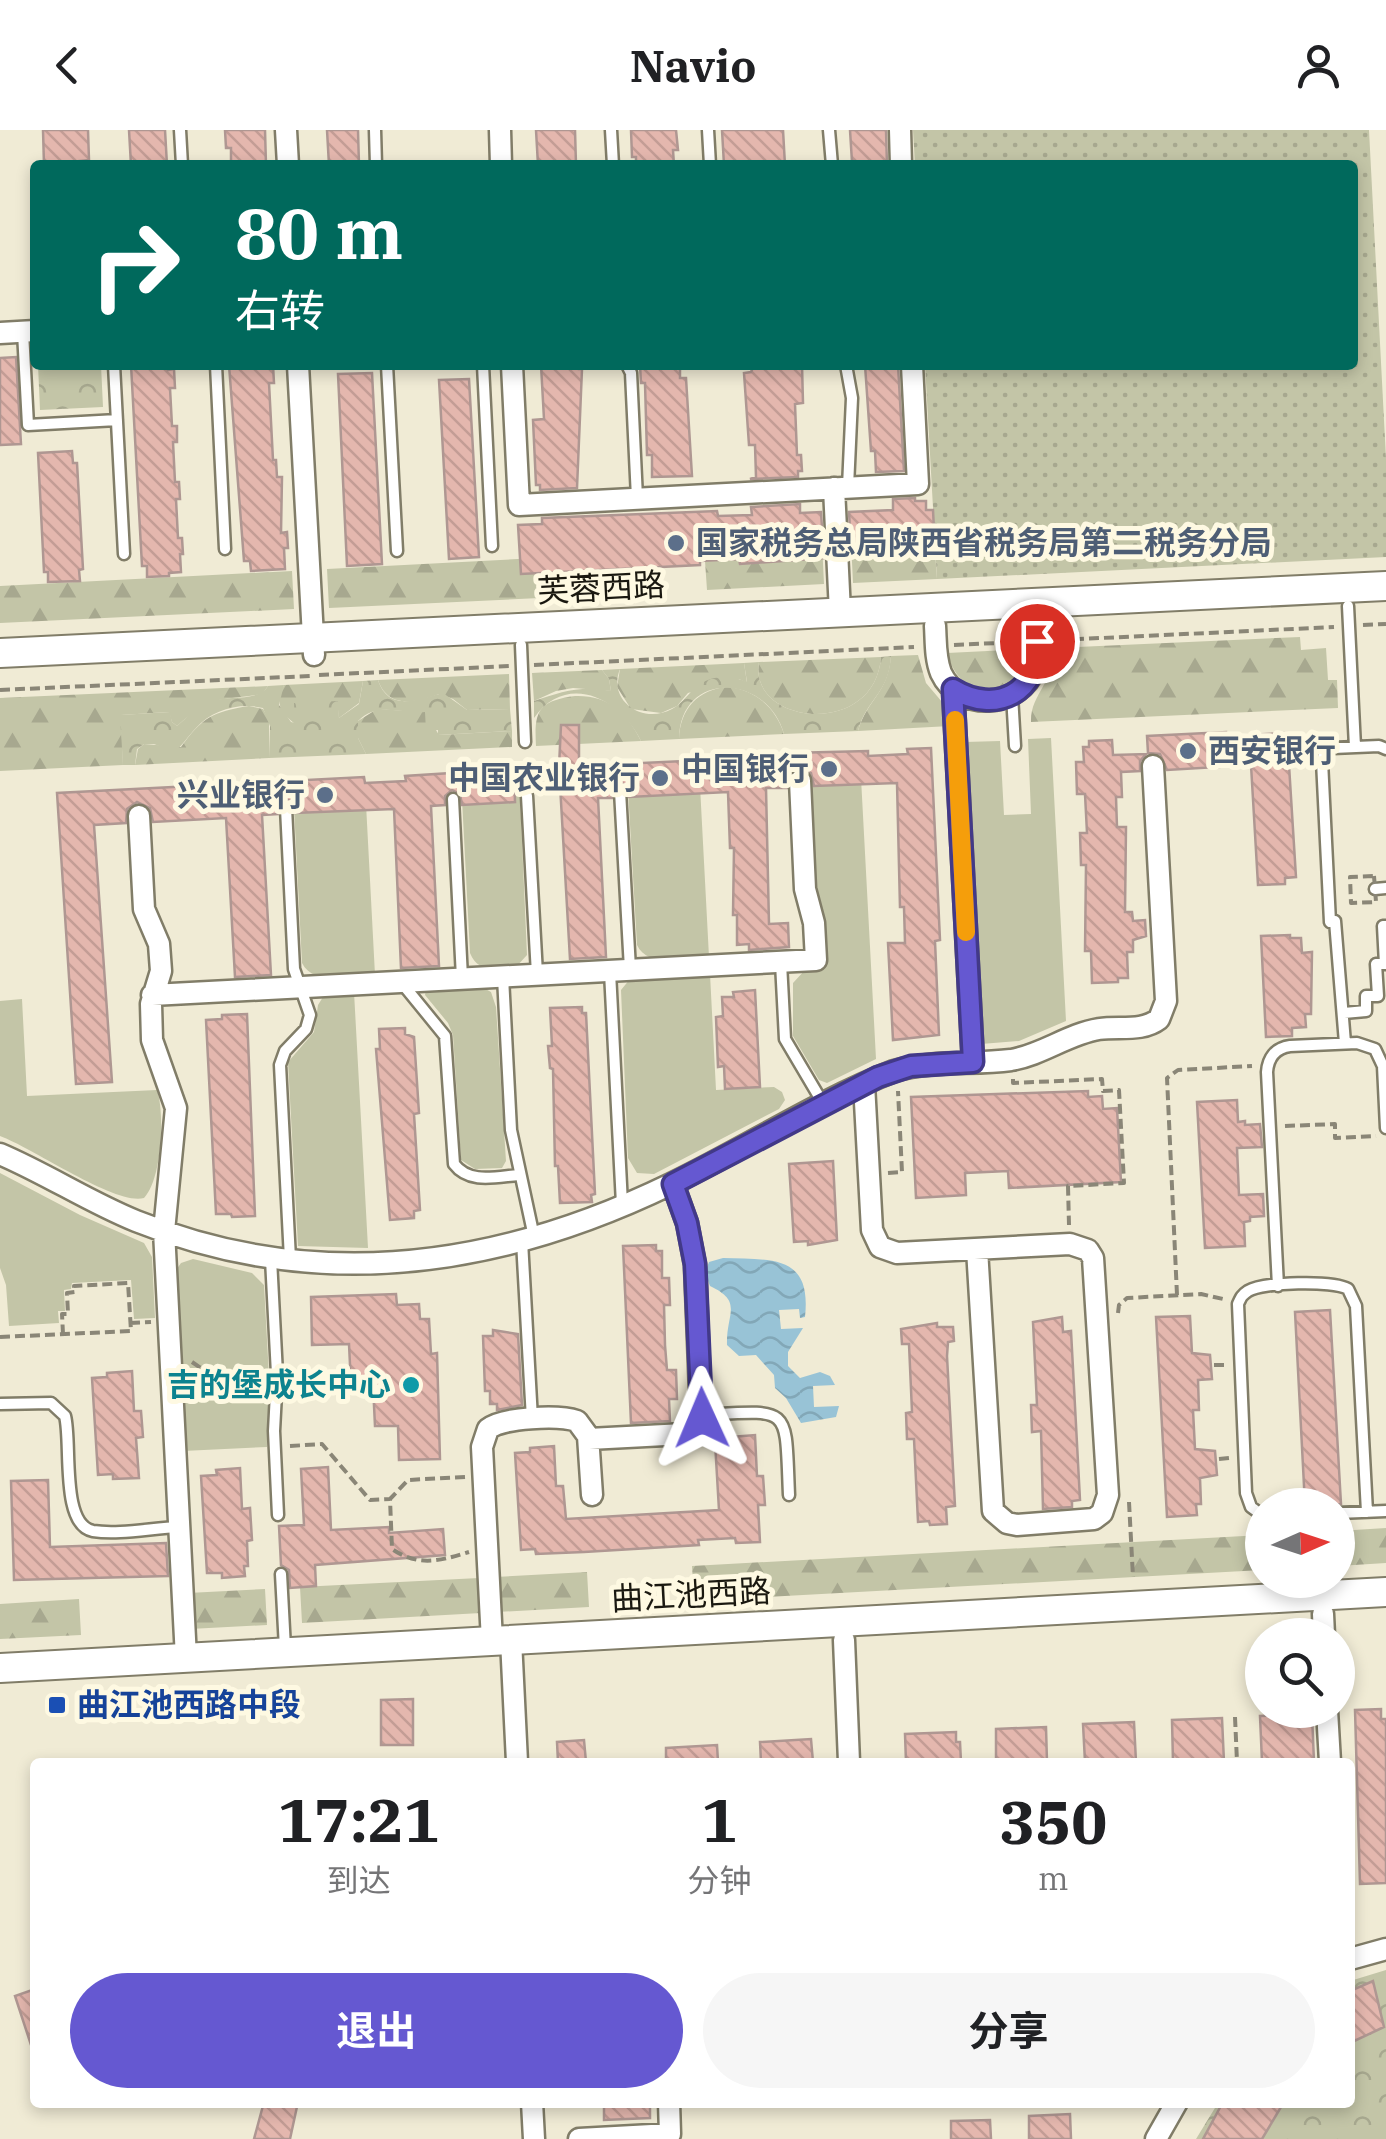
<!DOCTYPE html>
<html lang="zh">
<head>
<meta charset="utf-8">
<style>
	body { margin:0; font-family:"IBM Plex Serif","Noto Sans SC",serif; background:#f6f6f6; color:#202124; height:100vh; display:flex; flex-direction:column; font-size:38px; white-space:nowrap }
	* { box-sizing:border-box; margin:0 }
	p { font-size:32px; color:#757577 }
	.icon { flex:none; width:55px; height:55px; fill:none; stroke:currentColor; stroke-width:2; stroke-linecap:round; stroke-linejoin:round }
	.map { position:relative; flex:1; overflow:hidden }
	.panel { position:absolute; left:30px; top:1628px; width:1325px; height:350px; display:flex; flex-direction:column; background:#fff; border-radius:10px; box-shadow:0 5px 15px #0003 }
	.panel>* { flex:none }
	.top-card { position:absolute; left:30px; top:30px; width:1328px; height:210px; border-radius:10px; box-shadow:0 5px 15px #0003; background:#00695c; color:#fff; overflow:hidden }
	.needle { width:65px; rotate:87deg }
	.tools { position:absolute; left:1245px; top:1358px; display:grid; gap:20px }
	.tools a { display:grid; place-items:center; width:110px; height:110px; border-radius:50%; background:#fff; box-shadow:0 5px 15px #0003; font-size:50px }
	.pin { position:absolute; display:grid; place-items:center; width:85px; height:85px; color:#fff; margin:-42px; border:5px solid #fff; border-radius:50%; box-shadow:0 2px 10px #0007 }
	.me { position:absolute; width:110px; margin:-55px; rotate:359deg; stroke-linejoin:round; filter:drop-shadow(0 0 8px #0008) }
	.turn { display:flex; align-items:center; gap:35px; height:210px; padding:0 40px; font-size:45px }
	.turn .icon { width:130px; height:130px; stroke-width:2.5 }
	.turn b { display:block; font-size:70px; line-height:85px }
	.eta { display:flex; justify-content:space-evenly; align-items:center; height:170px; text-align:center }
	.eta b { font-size:60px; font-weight:700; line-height:70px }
	.cta { display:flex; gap:20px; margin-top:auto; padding:20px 40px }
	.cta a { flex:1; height:115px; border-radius:60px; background:#6558d1; color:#fff; font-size:40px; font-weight:700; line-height:115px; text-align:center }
	.cta a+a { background:#f6f6f6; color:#202124 }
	header { display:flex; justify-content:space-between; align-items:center; height:130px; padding:0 40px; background:#fff; font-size:45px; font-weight:700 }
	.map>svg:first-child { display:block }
</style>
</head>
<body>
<header><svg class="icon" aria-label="back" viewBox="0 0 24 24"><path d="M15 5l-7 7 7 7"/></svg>Navio<svg class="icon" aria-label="person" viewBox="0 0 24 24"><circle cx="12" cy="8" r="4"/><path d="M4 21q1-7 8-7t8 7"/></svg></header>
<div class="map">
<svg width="1386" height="2009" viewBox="0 0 1386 2009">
	<defs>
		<pattern id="grass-dots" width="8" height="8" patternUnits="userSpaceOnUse" patternTransform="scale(2.5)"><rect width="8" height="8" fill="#c3c5a7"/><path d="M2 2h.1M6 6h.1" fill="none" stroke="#a7a88f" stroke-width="1.8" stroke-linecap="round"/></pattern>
		<pattern id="forest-firs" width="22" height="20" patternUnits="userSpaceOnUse" patternTransform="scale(2.5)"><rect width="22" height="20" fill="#c3c5a7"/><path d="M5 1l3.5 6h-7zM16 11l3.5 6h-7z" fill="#a7a88f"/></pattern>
		<pattern id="park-crowns" width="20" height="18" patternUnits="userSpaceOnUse" patternTransform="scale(2.5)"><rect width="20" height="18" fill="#c3c5a7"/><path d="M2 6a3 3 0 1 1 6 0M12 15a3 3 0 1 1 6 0" fill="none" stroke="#a7a88f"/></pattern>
		<pattern id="water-waves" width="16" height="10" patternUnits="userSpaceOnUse" patternTransform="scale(2.5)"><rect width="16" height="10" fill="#98c3d6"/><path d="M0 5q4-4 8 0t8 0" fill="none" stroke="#82a7b7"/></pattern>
		<pattern id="building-back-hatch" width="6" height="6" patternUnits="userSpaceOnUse" patternTransform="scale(2.5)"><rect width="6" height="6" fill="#e4b7ae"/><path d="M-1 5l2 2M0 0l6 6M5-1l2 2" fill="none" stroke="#c39d95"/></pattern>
	</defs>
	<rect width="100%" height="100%" fill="#f0ebd5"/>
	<!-- grass -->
	<path fill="url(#grass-dots)" d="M913,0H1369L1386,329V427L937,449L925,235H1352V35H915Z"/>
	<!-- forest -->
	<path fill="url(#forest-firs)" d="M934,407L937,449L853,453L851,411Z
		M822,413L824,454L707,460L705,431L623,435L624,464L329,478L327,439Z
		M292,441L294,479L0,493V456Z
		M1300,507L1301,520L1326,518L1328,550H1337L1338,578L1031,592C1030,564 1055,552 1055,518Z
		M1027,519C1019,573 961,575 947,523Z
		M918,525L926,553L948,579L950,596L858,601C867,569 888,564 891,526Z
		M881,527C875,609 748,595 759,532Z
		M744,533L747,553L739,549L688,563L677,576L661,583L631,579L617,557L620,539Z
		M602,540L609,549L611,561L573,558L556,561L534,571L532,543Z
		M509,544L510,579L467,580L453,569L439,564C416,573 388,579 378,550Z
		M363,551L359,573L339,588L337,571L295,594L281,582L279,568L284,555Z
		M268,556L262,564C217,572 214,563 177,596L172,592L169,582L121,585L123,635L0,641V568Z
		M728,557C756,560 776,578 784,604L679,609C680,579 698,559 728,557Z
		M575,566C608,565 627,582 641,611L536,616C534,581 538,571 575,566Z
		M249,576L263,579L269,589V628L135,635L138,619L144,614L181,617C203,587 212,582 249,576Z
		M377,579L425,582L439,605L512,601V617L366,624L358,608V591Z
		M1386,1398V1433L1338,1436V1401Z
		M1262,1405V1440L694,1471L692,1436Z
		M587,1442L589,1477L497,1482L495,1447Z
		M479,1448L481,1483L302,1493L300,1457Z
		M265,1459L267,1495L190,1499L188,1463Z
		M79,1469L81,1505L0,1509V1474Z"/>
	<!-- park -->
	<path fill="url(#park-crowns)" d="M38,235H101L103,277L40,280Z
		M891,526C889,564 866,569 858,601L784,604C768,544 680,539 679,609L641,611C621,569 567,541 534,588V571C561,562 581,555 611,561L609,549L602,540L620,539C607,571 643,595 672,579C686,572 691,556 708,550C722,545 734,547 747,552L744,533L759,532C748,595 875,609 881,527Z
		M378,550C389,583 418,569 443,563L467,580L510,579L512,601L438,605V600L426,601L425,582C401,584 377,571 358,591V608L366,624L269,628L270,596L263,578C240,572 212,580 196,598C188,606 183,615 174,622L154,614H144L137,619L135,635H123L120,585L170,582L172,592L177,596C188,587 195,577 209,572C227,564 258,573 268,556L284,555L279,575L291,592L295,593L294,573L338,571L339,588L359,574L363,551Z
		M1386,1840V2009H1196L1218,1973L1350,1972V1851Z"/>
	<!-- garden -->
	<path fill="#c3c5a7" d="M1051,608L1066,891L1019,911L981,914L965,612L1000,611L1004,685L1031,684L1028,609Z
		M861,648L876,929L827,953L819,950L793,906V853L805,840L825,837L822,789L813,759L808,651Z
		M700,656L709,827C686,828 648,839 637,815L628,660Z
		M520,666L527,825L516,837C497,838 478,844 470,823L462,669Z
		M366,674L375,845C352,846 314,857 302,833L294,678Z
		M710,844L716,960L774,957L782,962L785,970L779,979L654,1044L637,1043L628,1028L621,860L630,849Z
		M480,856L491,862L496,877L506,1031L502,1038L475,1039L461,1030L453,905L448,893L425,865L426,860Z
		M354,862L368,1118L298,1116L288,932L314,902L318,875L323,867Z
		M22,869L27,966L157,960C165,983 162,1050 144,1068C116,1076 33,1018 0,1006V871Z
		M0,1043L80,1085L144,1113L152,1127L155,1188L134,1189L131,1150L72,1153L71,1159L64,1160L65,1181H58L59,1193L9,1196L6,1155L0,1138Z
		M193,1129L252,1143L264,1155L269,1246L267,1317L183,1321L176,1140L181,1133Z"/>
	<!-- water -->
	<path fill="url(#water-waves)" d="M723,1128C770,1130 812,1123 805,1187L800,1188L799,1179L779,1180L781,1199L803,1198L788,1222V1236L800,1248L820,1242L830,1246L835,1255L813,1256L814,1277L839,1276L836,1287L801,1293L786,1268L775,1258L774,1245L756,1225L739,1226L727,1215C726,1183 744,1172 710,1156L705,1143L709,1132Z"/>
	<!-- building -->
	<path fill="url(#building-back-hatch)" stroke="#af9792" stroke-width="2.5" d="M43,0H88L89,30L44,35Z
		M129,0H165L167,35H131Z
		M225,0H265L266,35H231V18H226Z
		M327,0H358L359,35H329Z
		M536,0H575L576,35H538Z
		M631,0H676L678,20H673L674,35H636V27H632Z
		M722,0H783L785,35H724Z
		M850,0H886L887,35L852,32Z
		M16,227L21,314L0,315V228Z
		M131,235H168V240L174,239L175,258H170L172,296H177V312H173L175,352H179L180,369H176L178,408H182L183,424H180L181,442L169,443V446L147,447V436H142Z
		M229,235H273L274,253H269L273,330H276L277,347H282L281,403L287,402L288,418H284L285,439L251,441L250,431H244Z
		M541,235H579V239H582L577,358L540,360V355H536L533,290L544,289Z
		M640,235H680V248H686L692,346L652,347V325H647L645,253H641Z
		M754,235H802L803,273L795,274L797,325H801L802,341H798V347L750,349L756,347L755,315H749L744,243L751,242Z
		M865,235H898L904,341L876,342L875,321H871Z
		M372,243L382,434L347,436L338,244Z
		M469,249L479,427L449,429L439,250Z
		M72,321L73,333H77L83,439L79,440L80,451L48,452V442H44L38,323Z
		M915,368V371H926V380H933L934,400L918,401L919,412L851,417L849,382L893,380V369Z
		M800,374V383L821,382L824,428L740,434L739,429L700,431V435L521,444L518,395L542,394V388L717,381L718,386L752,385L751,377Z
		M561,595H579V636L789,626V623L868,621V626L908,624L907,619L931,618L940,810L935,811L939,905L893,910L888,813H905L904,777H900L897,653L814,656L811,643L800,637L788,644L787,658H766L769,794L788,793L789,817L749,820V814L737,815V785H733L734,718H730L728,662L629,667L627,655L616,653L612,658V668H598L606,827L570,829L559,637Z
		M1226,602V606L1287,603L1296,747L1285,748V754L1258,755L1251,635L1167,640L1160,624L1148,623L1147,606Z
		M1112,610L1113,625L1146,624L1140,631V641L1121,642L1122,667H1116L1117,697H1126L1125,782H1132L1133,791L1145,790L1146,806L1133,810V822H1127L1128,848H1118V852L1092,853L1091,821H1085L1086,735H1081L1080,703H1087L1085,664H1077L1076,632H1084L1083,617H1089V611Z
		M514,639L515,672L462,675L460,664L452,660L445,666V675L431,676L439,836L401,838L394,679L295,683L293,672L285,669L278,675V684L262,685L271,845L235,847L226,688L153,692L150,678L137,672L127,679L126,693L94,695L112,952L76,954L57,663L364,647L365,653L406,651L405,646Z
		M1290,805V808H1301L1302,823L1312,822L1311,884H1305L1306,897L1292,898V906L1266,907L1261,806Z
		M755,860L760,957L725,959L724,936L718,937L716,887L723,886L722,867H734L733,862Z
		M582,877V883H586L595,1064L591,1065L592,1072L560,1073L558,1036H555L553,939L550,938L548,916H552L550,878Z
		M247,884L255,1086L232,1087L231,1084H216L206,890L222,889V885Z
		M405,898V904L414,907L419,983L414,984L420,1080L414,1081V1088L390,1090L376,919H380L379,899Z
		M1088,961V967L1102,966L1103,979L1117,978L1121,1052L1009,1058L1008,1041L965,1043L966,1065L916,1068L911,967Z
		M1237,970L1238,992L1245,991V995L1260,994L1262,1017L1237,1018L1239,1065L1263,1064L1264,1086L1250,1087V1091L1244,1092L1245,1116L1205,1118L1197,972Z
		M833,1031L837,1110L808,1115V1111L794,1112L789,1034Z
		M656,1115V1121H662V1148H669L670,1175H664L665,1215L667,1240H676L677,1269H669L670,1291L631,1293L623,1116Z
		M396,1164L397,1175L419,1174L420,1189H429L431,1224L437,1223L440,1329L399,1330L398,1296H375L373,1255H351L349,1214L312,1215L311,1167Z
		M1330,1180L1341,1374L1305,1375L1295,1182Z
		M1190,1186L1192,1223L1210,1225L1212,1249L1198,1250L1199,1280H1193L1195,1319L1215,1321L1217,1345L1200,1348L1201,1374H1196L1197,1385L1167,1387L1156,1187Z
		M1062,1187L1063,1202L1071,1201L1080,1370L1072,1371V1377L1043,1379L1041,1301L1032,1302L1031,1275H1037L1033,1192Z
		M937,1193V1197H953L954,1211L948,1212L947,1226L955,1376L946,1377L947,1394L930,1395L929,1391L918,1392L914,1309H907L906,1283L912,1282L909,1214H902L901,1199Z
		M493,1200L518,1204L522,1275L497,1280V1274H490V1261H485L483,1206H493Z
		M132,1241L134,1281H141L143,1307L136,1308L139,1348L113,1349V1344L98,1345L92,1248L107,1247V1243Z
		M755,1305L757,1346H763L765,1375H758L760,1412L736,1413L735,1408L698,1410L699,1415L584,1422L536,1424L535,1419L521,1420L515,1323L530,1322V1318L554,1316L556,1356H563L566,1389L719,1380L715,1312L731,1311V1307Z
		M328,1337L331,1400L389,1397V1403L443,1399L445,1425L315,1435L316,1456L290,1458L289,1440L281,1435L279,1396L304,1395L301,1339Z
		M240,1338L242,1379L250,1378L252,1410L247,1411L248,1436H244L245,1446L222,1448V1443H207L201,1346L217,1345L216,1340Z
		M48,1350L50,1417L166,1413L168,1446L14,1450L11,1351Z
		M413,1569V1615H381V1570Z
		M1381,1579V1589H1386V1753L1360,1754L1355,1580Z
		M1312,1584L1314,1632H1262L1260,1586Z
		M1222,1588L1224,1632H1173L1172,1590Z
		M1134,1592L1136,1632H1085L1083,1594Z
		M1046,1597L1047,1632H996V1599Z
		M956,1602V1612H960L961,1632H906L905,1604Z
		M811,1609L813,1632H761L760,1612Z
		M584,1610L586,1632H558L557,1612Z
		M717,1615L718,1632H666V1618Z
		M1373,1851L1384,1897L1350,1913V1861Z
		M35,1859V1918H32L15,1866Z
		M264,1972H298L290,2009H254Z
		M604,1972H650V1988L604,1990Z
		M1223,1972H1284L1262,2009H1203Z
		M1070,1984L1071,2009H1029V1986Z
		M990,1990L991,2009H951V1991Z"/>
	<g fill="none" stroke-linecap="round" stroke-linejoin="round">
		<defs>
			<path id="lane" d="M180,0L182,35
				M375,0L376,35
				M611,0L613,35
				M708,0L710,35
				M829,0L832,35
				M23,202L28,295L117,290
				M114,235L124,424
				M216,235L225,419
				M387,235L397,421
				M483,235L492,416
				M627,235L631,243L637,368
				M846,235L852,268L848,357
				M1348,476L1355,617
				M521,515L525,612
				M1012,565L1015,616
				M620,661L630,839
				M527,666L537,844
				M453,669L462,848
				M286,678L294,839L310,885L306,899L285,921L280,935L290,1129
				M1375,759L1386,758
				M781,833L785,909L824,975
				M610,842L622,1074
				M503,847L511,1000L534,1107
				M401,852L445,906L454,1034C469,1054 495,1047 518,1045
				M1344,883L1366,881V866H1378L1376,834H1385L1383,796H1386
				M1345,913L1335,791L1330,792L1322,631L1325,622L1333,618L1379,616L1386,619
				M522,1111L532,1289
				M271,1129L277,1244L274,1301L278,1385
				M1278,1156L1267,942C1268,928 1275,918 1290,916L1357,913L1375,919L1383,936L1386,998
				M0,1274L51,1273L65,1286C72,1312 60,1395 93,1401C119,1405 152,1398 179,1397
				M702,1285C793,1280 785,1275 789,1365
				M1338,1383L1386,1381
				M1262,1385L1251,1377L1246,1363L1238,1174C1241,1167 1242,1165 1248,1161C1263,1152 1333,1150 1348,1159L1356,1176L1367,1382
				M281,1444L285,1518"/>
			<path id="street" d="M286,0L288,35
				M500,0L501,35
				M900,0L901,35
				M0,203L35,201
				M298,235L314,525
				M512,235L519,375L918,354L912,235
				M834,358L840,482
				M935,496C936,511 935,528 941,543C959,582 1020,579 1035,538C1040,524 1037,506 1036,491
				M953,559L973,932
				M139,686L144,779L159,814L161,841L151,874L152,910L176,978L164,1101L186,1528
				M152,865L816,830L814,793L805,759L800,651
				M864,954L872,1100L880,1117L897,1123L1070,1114L1088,1120L1093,1128L1108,1365L1102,1383L1094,1389L1017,1395L1007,1393L993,1381L977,1119
				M0,1024C47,1044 89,1072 136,1091C318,1164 498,1138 671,1054C746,1018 817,971 894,941C933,930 972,935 1011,930C1042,925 1068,904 1099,899C1120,896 1142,902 1159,889L1166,871L1153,636
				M589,1309L684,1304L693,1300L701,1288L695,1135L687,1093L673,1054
				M1323,1484L1324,1505
				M511,1510L517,1632
				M844,1510L849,1632
				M492,1511L482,1317L488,1299C503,1287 559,1285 577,1291L588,1306L592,1365
				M1327,1580L1330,1632
				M1350,1829L1386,1819
				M532,1972L534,2009
				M579,2009L670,2004L669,1972
				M1156,2009L1177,1972"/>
			<path id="secondary" d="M0,523L1386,456
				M0,1538L1386,1462"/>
		</defs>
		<!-- lane casing -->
		<use href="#lane" stroke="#817d68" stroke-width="15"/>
		<!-- street casing -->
		<use href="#street" stroke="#817d68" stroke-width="25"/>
		<!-- secondary casing -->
		<use href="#secondary" stroke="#817d68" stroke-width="32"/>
		<!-- path -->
		<path stroke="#8a8677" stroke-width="4" stroke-dasharray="10 5" stroke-linecap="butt" d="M1363,495L1386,494
			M1059,510L1334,497
			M954,515L1019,512
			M534,535L914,517
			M319,545L510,536
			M0,560L310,546
			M1374,746L1376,772L1351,773L1350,747Z
			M1013,949V953L1102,949L1103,961L1119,960L1124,1053L1068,1056L1069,1095
			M1285,996L1335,994V1008L1376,1006
			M888,1043L902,1042L898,961
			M1177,1165L1167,948L1178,940L1252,936
			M1118,1183L1119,1175L1127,1168L1201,1164L1223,1169
			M130,1193L151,1192
			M0,1207L131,1201L128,1153L74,1156L75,1162L67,1163L68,1184H62L63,1204
			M192,1232L221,1252L264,1264
			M1214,1235H1224
			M290,1316L322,1314L370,1370L390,1369
			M1219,1329L1229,1328
			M465,1347L408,1350L390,1369L392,1419C418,1437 440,1431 469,1422
			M1129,1372L1133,1447
			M1235,1587L1237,1632"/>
		<!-- lane -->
		<use href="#lane" stroke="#fff" stroke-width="10"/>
		<!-- street -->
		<use href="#street" stroke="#fff" stroke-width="20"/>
		<!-- secondary -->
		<use href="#secondary" stroke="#fff" stroke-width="28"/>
	</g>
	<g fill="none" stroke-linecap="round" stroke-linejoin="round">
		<defs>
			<path id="route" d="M702,1288L695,1134L687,1093L673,1054L878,947L911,936L973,932L953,559C996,585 1040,563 1037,511"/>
		</defs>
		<!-- route casing -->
		<use href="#route" stroke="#423988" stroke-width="25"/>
		<!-- route -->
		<use href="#route" stroke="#6558d1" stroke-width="18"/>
		<!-- slow -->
		<path stroke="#f59e0b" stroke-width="18" d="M955,590L966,802"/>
	</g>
	<!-- markers -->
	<g fill="#5c6f8a" stroke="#fef9e2" stroke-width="4">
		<circle cx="676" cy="413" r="10"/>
		<circle cx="1188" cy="621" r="10"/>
		<circle cx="829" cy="639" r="10"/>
		<circle cx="660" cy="648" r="10"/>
		<circle cx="325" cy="665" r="10"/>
	</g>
	<circle fill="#0f9aa8" stroke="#fef9e2" stroke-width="4" cx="411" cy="1255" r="10"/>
	<rect fill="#1a4fb4" stroke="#fef9e2" stroke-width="4" x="47" y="1565" width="20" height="20" rx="5"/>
	<g text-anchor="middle" stroke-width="10" stroke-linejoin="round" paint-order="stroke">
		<!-- service labels -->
		<g font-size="32" font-weight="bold" fill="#4e5e75" stroke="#fef9e2" text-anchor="end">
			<text x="696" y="424" text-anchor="start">国家税务总局陕西省税务局第二税务分局</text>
			<text x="1208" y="632" text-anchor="start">西安银行</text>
			<text x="809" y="650">中国银行</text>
			<text x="640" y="659">中国农业银行</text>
			<text x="305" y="676">兴业银行</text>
		</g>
		<!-- street labels -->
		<g font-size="32" fill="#1a1810" stroke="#fef9e2">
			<text transform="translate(601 458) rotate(-3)" y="11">芙蓉西路</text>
			<text transform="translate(691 1465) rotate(-3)" y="11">曲江池西路</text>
		</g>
		<!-- culture labels -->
		<g font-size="32" font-weight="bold" fill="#0d838f" stroke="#fef9e2" text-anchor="end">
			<text x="391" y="1266">吉的堡成长中心</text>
		</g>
		<!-- transit labels -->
		<g font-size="32" font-weight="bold" fill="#164399" stroke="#fef9e2" text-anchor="start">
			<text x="77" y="1586">曲江池西路中段</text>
		</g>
	</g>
</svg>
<div class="tools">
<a><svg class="needle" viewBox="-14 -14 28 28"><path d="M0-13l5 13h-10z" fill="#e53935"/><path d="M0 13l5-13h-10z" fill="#757577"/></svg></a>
<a><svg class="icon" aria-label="search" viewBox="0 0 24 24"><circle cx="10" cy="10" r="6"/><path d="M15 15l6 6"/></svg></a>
</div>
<div class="pin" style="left:1037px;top:511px;background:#d93025"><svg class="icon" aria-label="arrive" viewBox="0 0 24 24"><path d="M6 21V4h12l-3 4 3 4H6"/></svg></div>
<svg class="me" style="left:702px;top:1288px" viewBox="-20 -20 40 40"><path d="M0-17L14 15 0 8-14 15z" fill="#6558d1" stroke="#fff" stroke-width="4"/></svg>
<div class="top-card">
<div class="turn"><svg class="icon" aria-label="right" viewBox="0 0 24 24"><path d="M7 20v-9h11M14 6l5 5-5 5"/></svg><div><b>80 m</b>右转</div></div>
</div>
<section class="panel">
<div class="eta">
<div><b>17:21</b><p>到达</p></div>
<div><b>1</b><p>分钟</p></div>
<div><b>350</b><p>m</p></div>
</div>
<div class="cta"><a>退出</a><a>分享</a></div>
</section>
</div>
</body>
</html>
